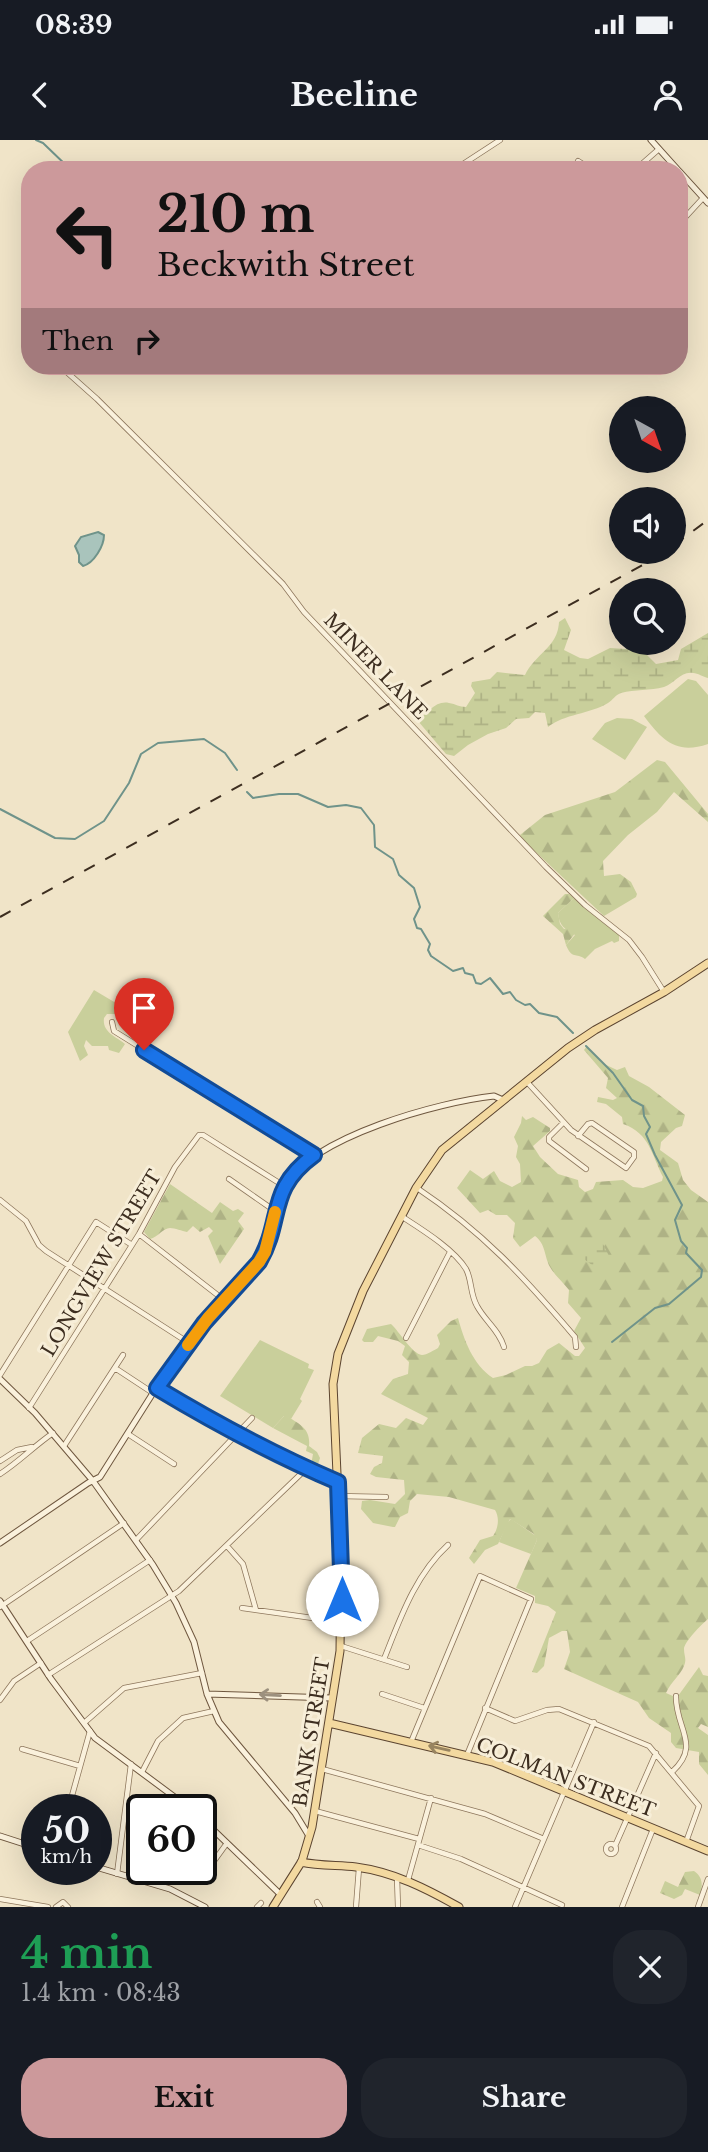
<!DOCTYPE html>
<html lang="en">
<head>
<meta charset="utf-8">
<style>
	body { margin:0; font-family:"Libre Baskerville",serif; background:#20242c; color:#f1f3f6; height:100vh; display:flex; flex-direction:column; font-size:26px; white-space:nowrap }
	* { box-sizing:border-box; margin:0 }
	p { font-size:23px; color:#9ea1a6 }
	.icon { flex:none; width:38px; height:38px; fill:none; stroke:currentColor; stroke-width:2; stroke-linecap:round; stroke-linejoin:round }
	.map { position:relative; height:1767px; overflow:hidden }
	.panel { display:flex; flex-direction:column; background:#171b24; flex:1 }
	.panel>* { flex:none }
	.hud { position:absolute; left:21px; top:21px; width:667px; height:214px; border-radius:28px; box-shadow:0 7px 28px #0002; background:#cc999b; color:#111; overflow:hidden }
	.needle { width:46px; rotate:140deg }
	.fabs { position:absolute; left:609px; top:256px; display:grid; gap:14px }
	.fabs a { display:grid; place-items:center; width:77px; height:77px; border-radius:50%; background:#171b24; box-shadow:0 7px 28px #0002; font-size:35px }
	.speed { position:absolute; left:21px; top:1654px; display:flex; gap:14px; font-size:35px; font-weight:700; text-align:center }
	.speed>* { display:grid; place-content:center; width:91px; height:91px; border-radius:50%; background:#171b24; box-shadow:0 7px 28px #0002; line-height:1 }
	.speed small { font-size:18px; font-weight:400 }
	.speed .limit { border:4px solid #111; border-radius:10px; background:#fff; color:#111 }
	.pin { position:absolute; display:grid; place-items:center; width:60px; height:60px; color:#fff; margin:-72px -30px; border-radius:50% 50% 50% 0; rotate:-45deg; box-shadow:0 0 7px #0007 }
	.pin .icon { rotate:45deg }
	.me { position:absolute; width:77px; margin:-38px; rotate:0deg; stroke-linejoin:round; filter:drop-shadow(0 0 5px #0008) }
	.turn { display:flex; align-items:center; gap:24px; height:147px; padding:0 21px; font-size:32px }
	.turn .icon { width:91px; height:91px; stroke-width:2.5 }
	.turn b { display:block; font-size:49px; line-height:60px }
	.then { display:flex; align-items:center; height:66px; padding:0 21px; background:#0003; gap:14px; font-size:26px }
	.round { display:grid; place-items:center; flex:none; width:74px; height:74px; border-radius:28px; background:#20242c }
	.summary { display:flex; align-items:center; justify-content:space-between; height:119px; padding:0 21px }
	h1 { font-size:42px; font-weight:700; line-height:52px; color:#1e9e55 }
	.primary-button { display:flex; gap:14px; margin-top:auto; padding:14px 21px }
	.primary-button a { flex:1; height:80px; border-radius:28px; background:#cc999b; color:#111; font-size:28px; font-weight:700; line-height:80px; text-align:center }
	.primary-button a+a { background:#20242c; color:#f1f3f6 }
	.status { display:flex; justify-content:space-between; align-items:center; height:49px; padding:0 35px; background:#171b24; direction:ltr }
	.status svg { height:19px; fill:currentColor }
	header { display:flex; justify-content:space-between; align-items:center; height:91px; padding:0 21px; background:#171b24; font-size:32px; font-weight:700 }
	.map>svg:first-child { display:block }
</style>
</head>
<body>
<div class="status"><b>08:39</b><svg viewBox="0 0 49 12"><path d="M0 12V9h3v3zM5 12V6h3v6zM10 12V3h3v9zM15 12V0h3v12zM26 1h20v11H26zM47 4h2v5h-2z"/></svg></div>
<header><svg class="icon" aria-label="back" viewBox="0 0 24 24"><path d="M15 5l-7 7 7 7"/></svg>Beeline<svg class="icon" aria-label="person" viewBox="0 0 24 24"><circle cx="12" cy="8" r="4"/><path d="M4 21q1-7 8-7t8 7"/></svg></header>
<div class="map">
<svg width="708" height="1767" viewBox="0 0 708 1767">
	<defs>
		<pattern id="forest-firs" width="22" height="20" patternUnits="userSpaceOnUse" patternTransform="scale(1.75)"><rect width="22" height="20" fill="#c9cf9b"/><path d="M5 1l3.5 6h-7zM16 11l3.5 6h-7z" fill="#aeb285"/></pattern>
		<pattern id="wetland-marsh" width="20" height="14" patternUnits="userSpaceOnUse" patternTransform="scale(1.75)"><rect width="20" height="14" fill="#c9cf9b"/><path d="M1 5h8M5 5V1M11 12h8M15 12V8" fill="none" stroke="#aeb285"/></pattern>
	</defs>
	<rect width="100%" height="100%" fill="#f0e4c8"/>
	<!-- grass -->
	<path fill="#c9cf9b" d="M688,539L696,541L708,555V604C676,615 662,600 644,576Z
		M617,578L632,579L647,587L625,620L592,599L605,583Z
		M574,758L619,794V801L614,803L612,801L595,809L585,819C576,812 572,820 566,805L575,795C565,789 559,786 558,773Z
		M94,850L131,872L123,884L116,874H107L104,878C102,892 115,896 125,904L119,913L109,910L108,906H92L86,900L84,906L88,915L80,921L68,892Z
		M260,1200L309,1224L308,1228L314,1230L300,1259L302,1261L291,1279L284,1276L273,1288L220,1256Z
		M511,1379L536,1396L537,1400L531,1414L499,1402L507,1383Z"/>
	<!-- forest -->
	<path fill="url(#forest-firs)" d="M657,620L665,622L708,674V682L674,652L657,672L628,695L603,721L604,736L620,734L631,742L637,754L636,757L604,776L524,701L520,695L545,675L615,652Z
		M565,754H569L574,758L558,773L560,784L564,789L571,787L576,792L566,805L563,794L543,776Z
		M587,906L602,923L617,930L625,927L629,936L649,947L685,975L682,986L676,988L661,1002L660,1010L678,1023L683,1040L691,1050L708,1062V1479C702,1484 684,1502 684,1509C684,1516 687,1519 684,1526C680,1536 672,1540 666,1553L675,1557L678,1556L699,1527L703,1535L708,1536C708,1554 708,1569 708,1587L701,1584L698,1588L708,1595V1635L699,1624V1612L676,1608L671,1602V1593L649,1578L638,1562L564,1529L570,1512L567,1491H562L549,1498L544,1526L537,1533L532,1532L556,1472L548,1466L535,1463V1456L516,1448L537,1400L534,1394L510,1379L498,1404L485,1410L474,1424L469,1418L480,1400L493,1396C498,1389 500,1378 495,1370L449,1357L417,1354L410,1361L408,1373L400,1377L395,1387H393L373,1383L361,1369L362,1361L370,1360L395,1364L405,1354L404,1340L376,1337L370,1334L374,1327L382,1323L383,1316L358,1313L362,1298L379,1284L396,1288L406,1278L423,1285L428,1278L381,1254L393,1239L408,1234L409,1222L402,1215L405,1206L398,1201L378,1196L373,1202H364L362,1200L367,1189L391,1184C399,1191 412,1214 422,1215C427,1215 434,1210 438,1208L440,1204L437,1195L451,1181L458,1178C464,1200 473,1225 493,1238L506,1235L525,1226H532L539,1223L547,1210L559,1203L575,1216H579L585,1208L574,1191L581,1178L568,1163L569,1150C563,1142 555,1136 550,1127C544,1116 546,1104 535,1096L520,1107L513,1098L515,1083L507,1075H496L488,1070L480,1073L457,1048L470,1030L483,1039L494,1031L500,1041L512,1047L521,1042L520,1024L516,1017L518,1006L514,997L521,983L522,976L526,980L533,977L550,988V991L533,1006L540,1017L558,1034L578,1040L579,1047L585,1052L593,1049L596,1042L623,1040L633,1047L643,1048L662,1041L663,1037C652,1016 650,993 623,984L622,977L606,964L597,962L598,957L613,960L617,958L606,948L608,938L584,910Z
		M170,1044L212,1073L220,1062L233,1071L238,1069L244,1073L238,1081L244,1089L220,1124L208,1096L213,1091L209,1087L200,1092L193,1086L187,1092C182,1091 175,1088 170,1088C163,1088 158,1097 150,1099L144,1092Z
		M285,1275C299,1284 311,1288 309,1306L317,1312L320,1318L316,1330L311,1325L313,1314L306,1311L307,1306L273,1288Z
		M694,1731C703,1737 703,1746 700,1755L685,1749L682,1755L674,1759L660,1753L665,1741L678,1747L685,1732Z"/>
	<!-- wetland -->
	<path fill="url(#wetland-marsh)" d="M565,478L571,490L564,510L580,518L588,519L610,508L642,510L656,524L678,520L681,509L708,493V538C703,537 698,533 693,533C681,531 674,544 664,547C650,551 635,549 621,553C615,555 613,560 608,563C590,574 564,574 548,587L545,573L535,572L529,578L516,579L506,588L488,594L468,605L454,616L446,614L418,581C427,573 436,560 449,563C456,564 459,567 466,567L475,553L471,546L472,542L490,539L497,532L525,535C535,514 558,507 559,482Z
		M597,1102H602L611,1120L599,1130L581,1117L583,1111Z"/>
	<!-- water -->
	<path fill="#a9c4bc" stroke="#6f938a" stroke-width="2" d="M98,392L104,395C104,406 94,423 83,426L79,422V415L75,406L81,397Z"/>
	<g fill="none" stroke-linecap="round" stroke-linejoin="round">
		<!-- stream -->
		<path stroke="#6f938a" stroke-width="2" d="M36,0L43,3L71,30
			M247,652L253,658L279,654H298L328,667L346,665L361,668L374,685L375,707L393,719L399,735L414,748L420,767L414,779L417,788L421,789L430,804L428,810L431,816L453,831L463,828L465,833L473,835L476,843L481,844L490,838L503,854L510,852L516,860L525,865L530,864L539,873L557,877L573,893
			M0,669L55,698L75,699L104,681L129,643L141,614L158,603L204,599L225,613L237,630
			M586,906L613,933L632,960L643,966L644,976L650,987L646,994L655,1015L682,1065L675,1080L681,1101L687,1108L686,1113L702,1130L701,1137L669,1164L655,1168L612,1202"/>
		<defs>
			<path id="street" d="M578,21L592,30
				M454,30L500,0
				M635,30L659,9
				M679,84L703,58
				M60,226L97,259L283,444L304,472L546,727L585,765L629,800L642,817L664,852
				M112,882L114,891L314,1015
				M527,942L571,990L626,1028L634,1017V1012L592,983L588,984L578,996
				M563,983L549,997V1001L586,1029
				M229,1039L275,1071
				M417,1048C483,1092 524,1137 575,1197L576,1207
				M0,1060L26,1081L39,1105L46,1111L189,1203
				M401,1076C421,1089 454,1109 466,1129C472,1140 470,1154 477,1166C485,1181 499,1190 504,1207
				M139,1094L224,1160
				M406,1198L450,1112
				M115,1228L153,1253
				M0,1235L96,1082L132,1105
				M157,1248C215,1283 274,1314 337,1342
				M29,1268L139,1094L175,1027L199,995H203L284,1046
				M128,1294L174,1324
				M64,1306L123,1215
				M0,1321L17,1310L32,1307
				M0,1334C19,1322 34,1306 53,1293
				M338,1356L386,1357
				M136,1400L252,1278
				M227,1406L243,1424L256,1470
				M0,1467L124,1383
				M242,1468L341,1482
				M27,1501L150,1420
				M341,1506L407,1527
				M384,1519C400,1479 415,1435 448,1405
				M48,1535L179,1451L307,1328
				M382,1554L424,1568
				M0,1560L14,1541L41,1523
				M485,1568L515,1581L547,1570L559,1569L649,1606L699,1666L686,1702
				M84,1583L124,1548L202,1533
				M411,1602L480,1436L531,1459L467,1615
				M22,1609L80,1626
				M322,1629L485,1674L544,1699
				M142,1632L158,1601L183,1578L214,1571
				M672,1632C702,1605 675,1588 676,1556
				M68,1670L90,1591
				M315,1671L419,1699
				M606 1709a5 5 0 1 1 10 0a5 5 0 1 1-10 0Z
				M418,1705L461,1719L562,1765
				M615,1706L656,1613
				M117,1734L131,1624
				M397,1738L398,1767
				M408,1740L431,1658
				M206,1742L214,1721L227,1703
				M150,1743L153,1729
				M0,1759L48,1767
				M317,1762L320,1767
				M56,1767L63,1762L68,1767
				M257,1767L261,1763
				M356,1767L359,1728
				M515,1767L594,1582
				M622,1767L653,1689
				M698,1767L708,1739"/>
			<path id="secondary" d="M651,0L678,30
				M679,31L708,63
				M0,1239L35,1273L93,1341L153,1425L176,1463L194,1502L207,1554L219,1582L295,1673L309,1696
				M0,1403L88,1343L100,1337L153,1253L189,1203L208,1178L259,1122C273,1098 271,1069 285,1045C315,996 439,962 494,956L503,960
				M0,1461L51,1539L95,1598L192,1670
				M207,1554L332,1558
				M201,1678L281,1755
				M0,1696L37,1708
				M96,1727L170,1749L205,1767"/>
			<path id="primary" d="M329,1583L493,1622L708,1711
				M301,1722C319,1726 338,1725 356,1727C394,1732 427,1749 459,1767
				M273,1767L302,1721L312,1687L340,1511L341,1424L333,1244L338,1214L363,1151L416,1048L442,1010L568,908L595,890L664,852L708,823"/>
		</defs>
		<!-- street casing -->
		<use href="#street" stroke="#8d765c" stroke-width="6"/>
		<!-- secondary casing -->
		<use href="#secondary" stroke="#6f573f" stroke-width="7"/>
		<!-- primary casing -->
		<use href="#primary" stroke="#5b4430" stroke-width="9"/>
		<!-- street -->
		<use href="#street" stroke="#faf1dc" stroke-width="4.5"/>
		<!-- secondary -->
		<use href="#secondary" stroke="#faf1dc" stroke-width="5"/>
		<!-- primary -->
		<use href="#primary" stroke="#f3d9a0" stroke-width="7"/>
		<!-- rail -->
		<path stroke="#3d2e20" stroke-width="2" stroke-dasharray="12 12" stroke-linecap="butt" d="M674,405L708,380
			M0,777L668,411"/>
	</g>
	<!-- one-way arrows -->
	<defs><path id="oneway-shaft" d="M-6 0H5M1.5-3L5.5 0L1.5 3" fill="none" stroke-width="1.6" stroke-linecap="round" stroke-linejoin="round" transform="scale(1.75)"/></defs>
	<use stroke="#9c907e" href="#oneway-shaft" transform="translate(270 1555) rotate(-177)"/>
	<use stroke="#988460" href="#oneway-shaft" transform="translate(439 1608) rotate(-167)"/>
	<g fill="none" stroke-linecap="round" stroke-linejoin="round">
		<defs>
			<path id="route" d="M144,910L314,1015C266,1050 284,1079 259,1122L204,1183L157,1248C215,1283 275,1315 338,1342L342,1460"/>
		</defs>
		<!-- route casing -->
		<use href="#route" stroke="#114b97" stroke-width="18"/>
		<!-- route -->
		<use href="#route" stroke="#1a73e8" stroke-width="12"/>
		<!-- slow -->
		<path stroke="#f59e0b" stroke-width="12" d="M188,1205L208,1178L259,1122L265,1112L275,1072"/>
	</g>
	<g text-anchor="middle" stroke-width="6" stroke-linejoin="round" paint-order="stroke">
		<!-- street labels -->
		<g font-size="19" fill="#3d2e20" stroke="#f7eed8">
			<text transform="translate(376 526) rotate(46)" y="7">MINER LANE</text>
			<text transform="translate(101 1123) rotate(-59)" y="7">LONGVIEW STREET</text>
			<text transform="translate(311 1592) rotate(-81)" y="7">BANK STREET</text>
			<text transform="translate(566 1637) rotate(21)" y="7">COLMAN STREET</text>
		</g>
	</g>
</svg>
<div class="fabs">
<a><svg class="needle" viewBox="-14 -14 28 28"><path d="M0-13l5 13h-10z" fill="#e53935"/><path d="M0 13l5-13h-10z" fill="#9ea1a6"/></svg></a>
<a><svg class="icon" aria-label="sound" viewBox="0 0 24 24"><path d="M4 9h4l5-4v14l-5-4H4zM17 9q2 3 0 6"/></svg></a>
<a><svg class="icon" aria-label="search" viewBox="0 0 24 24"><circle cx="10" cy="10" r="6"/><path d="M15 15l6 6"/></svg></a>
</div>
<div class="speed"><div>50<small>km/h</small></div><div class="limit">60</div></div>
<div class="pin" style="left:144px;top:910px;background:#d93025"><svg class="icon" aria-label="arrive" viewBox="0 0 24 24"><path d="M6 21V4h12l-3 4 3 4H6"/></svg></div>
<svg class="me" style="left:342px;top:1460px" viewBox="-20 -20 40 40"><circle r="19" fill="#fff"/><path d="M0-13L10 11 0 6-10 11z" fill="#1a73e8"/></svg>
<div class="hud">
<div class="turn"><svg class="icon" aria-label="left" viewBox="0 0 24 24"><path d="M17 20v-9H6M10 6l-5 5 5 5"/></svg><div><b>210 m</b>Beckwith Street</div></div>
<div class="then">Then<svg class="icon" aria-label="right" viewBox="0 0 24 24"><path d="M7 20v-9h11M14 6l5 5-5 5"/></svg></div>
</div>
</div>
<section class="panel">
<div class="summary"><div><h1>4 min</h1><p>1.4 km · 08:43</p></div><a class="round"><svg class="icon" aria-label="close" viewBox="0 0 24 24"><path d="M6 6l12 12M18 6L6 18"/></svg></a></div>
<div class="primary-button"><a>Exit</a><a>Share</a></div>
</section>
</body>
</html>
